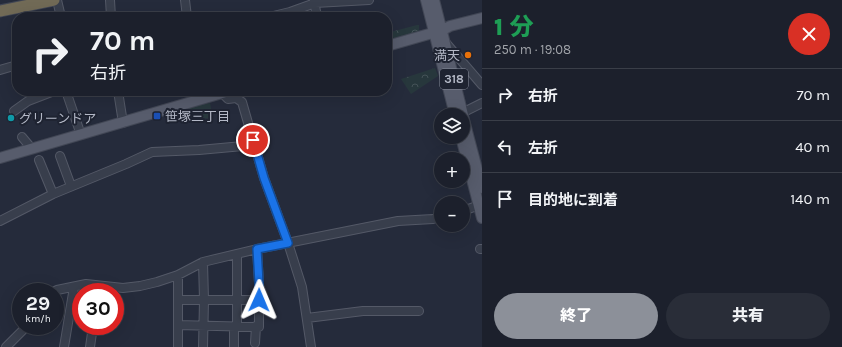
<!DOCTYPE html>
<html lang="ja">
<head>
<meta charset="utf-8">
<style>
	body { margin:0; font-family:Karla,"Noto Sans JP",sans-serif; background:#292d38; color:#f1f3f6; height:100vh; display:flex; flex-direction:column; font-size:15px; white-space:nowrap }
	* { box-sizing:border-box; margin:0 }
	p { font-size:13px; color:#a0a3a9 }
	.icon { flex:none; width:22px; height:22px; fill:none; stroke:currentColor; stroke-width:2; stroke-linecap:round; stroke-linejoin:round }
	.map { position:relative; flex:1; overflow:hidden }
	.details { display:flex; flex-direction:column; background:#1c202c; width:360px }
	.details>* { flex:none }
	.guide { position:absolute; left:12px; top:12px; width:380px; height:84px; border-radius:16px; box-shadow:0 4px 16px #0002,0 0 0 1px #3a3e48; background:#1c202c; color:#f1f3f6; overflow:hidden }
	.controls { position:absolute; left:434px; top:108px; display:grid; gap:8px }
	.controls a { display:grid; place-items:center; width:36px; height:36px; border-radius:50%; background:#1c202c; box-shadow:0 4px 16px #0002,0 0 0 1px #3a3e48; font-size:20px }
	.speed { position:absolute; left:12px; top:283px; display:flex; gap:8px; font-size:20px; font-weight:700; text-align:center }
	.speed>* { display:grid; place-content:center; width:52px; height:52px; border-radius:50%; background:#1c202c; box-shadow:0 4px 16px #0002,0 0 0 1px #3a3e48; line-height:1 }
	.speed small { font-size:10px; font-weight:400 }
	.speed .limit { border:6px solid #d22; background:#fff; color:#111 }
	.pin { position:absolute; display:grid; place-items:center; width:34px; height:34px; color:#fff; margin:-17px; border:2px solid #fff; border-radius:50%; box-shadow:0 1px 4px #0007 }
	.me { position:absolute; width:44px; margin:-22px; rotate:1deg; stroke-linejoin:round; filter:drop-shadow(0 0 3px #0008) }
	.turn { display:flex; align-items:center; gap:14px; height:84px; padding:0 12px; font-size:18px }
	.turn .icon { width:52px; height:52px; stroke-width:2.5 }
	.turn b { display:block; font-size:28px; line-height:34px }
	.round { display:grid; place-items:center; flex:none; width:42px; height:42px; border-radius:21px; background:#292d38 }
	.headline { display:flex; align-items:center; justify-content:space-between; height:68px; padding:0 12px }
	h1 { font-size:24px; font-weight:800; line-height:30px; color:#1e9e55 }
	.action { display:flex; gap:8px; margin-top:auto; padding:8px 12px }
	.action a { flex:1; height:46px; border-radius:24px; background:#8c9099; color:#fff; font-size:16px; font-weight:800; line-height:46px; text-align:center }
	.action a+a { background:#292d38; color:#f1f3f6 }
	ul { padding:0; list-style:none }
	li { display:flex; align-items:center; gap:12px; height:52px; padding:0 12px; border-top:1px solid #3a3e48 }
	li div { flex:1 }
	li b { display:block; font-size:15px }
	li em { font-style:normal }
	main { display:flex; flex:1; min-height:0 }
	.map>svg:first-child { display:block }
</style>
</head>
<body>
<main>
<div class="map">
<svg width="482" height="347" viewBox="0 0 482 347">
	<defs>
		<pattern id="park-crowns" width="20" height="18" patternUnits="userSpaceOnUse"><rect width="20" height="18" fill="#27373c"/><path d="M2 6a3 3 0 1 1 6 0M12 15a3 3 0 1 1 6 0" fill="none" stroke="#445257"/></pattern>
	</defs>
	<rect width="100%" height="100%" fill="#252b3b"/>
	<!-- park -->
	<path fill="url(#park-crowns)" d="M417,25H419V31L387,40V33Z
		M435,68L438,76L411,94L401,79Z
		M210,103L213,119L183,116L181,109Z"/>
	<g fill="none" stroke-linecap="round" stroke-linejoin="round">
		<defs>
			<path id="minor" d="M57,0L61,17
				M110,0L111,17
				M185,0L187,17
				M314,0L317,17
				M269,17L290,12L315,3L369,0
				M446,43L482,85
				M0,70L17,65
				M66,91L81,135
				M118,91L123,123
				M222,93L228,99L236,98L242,102L264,178L288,243L302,287L311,347
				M14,111L28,101L54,91
				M462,113L482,103
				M22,137L32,149
				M60,156L71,186
				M39,160L53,194
				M463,211L482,204
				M0,221L53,194L126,164L152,152L199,150L254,145
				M480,249H482
				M237,254V326
				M53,292L57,290L86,284L123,288L140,286L157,282L178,275L203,262L257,249L398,221L433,219L441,217
				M178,300H259
				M307,318L363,311H419
				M178,325L259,327V283L257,249
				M255,343L256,326
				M6,347L27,326
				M64,347L74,287
				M90,347L92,333
				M178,347V275
				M203,347L204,300L203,262
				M234,347V326"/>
			<path id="major" d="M426,0L455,115
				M434,0L463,115
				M387,46L443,30L450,26L482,18
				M463,116L482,188
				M461,137L482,218
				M0,158L229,91"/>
			<path id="highway" d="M0,11L54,0"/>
		</defs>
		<!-- minor casing -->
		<use href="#minor" stroke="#545967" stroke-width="10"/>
		<!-- major casing -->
		<use href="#major" stroke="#424755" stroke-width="12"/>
		<!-- highway casing -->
		<use href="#highway" stroke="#414654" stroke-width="13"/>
		<!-- minor -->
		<use href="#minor" stroke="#383e4c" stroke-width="8"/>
		<!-- major -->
		<use href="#major" stroke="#575c6c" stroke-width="10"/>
		<!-- highway -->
		<use href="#highway" stroke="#716a56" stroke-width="11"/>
	</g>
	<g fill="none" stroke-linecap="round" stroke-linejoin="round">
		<defs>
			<path id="route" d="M253,140L264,178L288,243L257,249L259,283V300"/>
		</defs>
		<!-- route casing -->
		<use href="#route" stroke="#114b97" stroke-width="10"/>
		<!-- route -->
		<use href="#route" stroke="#1a73e8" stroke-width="7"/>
	</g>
	<!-- markers -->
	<circle fill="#e8710a" stroke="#1e2331" stroke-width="1.5" cx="468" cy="55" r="4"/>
	<rect fill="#1a4fb4" stroke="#1e2331" stroke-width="1.5" x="153" y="112" width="8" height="8" rx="2"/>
	<circle fill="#0f9aa8" stroke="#1e2331" stroke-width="1.5" cx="11" cy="118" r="4"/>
	<g text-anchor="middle" stroke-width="4" stroke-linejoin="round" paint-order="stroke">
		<!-- shield labels -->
		<rect fill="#1e2331" stroke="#878c9a" stroke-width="1" x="440" y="69" width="28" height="20" rx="3"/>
		<g font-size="12" font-weight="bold" fill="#b4b9c7">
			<text x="454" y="83">318</text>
		</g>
		<!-- poi labels -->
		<g font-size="13" fill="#b4b9c7" stroke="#1e2331" text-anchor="start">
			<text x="460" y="60" text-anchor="end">満天</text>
			<text x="165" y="121">笹塚三丁目</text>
			<text x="19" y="123">グリーンドア</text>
		</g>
	</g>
</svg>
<div class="controls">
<a><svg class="icon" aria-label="layers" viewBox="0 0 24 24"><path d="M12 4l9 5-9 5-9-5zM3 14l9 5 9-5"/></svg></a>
<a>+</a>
<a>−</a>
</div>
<div class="speed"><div>29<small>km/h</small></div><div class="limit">30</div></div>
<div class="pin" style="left:253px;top:140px;background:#d93025"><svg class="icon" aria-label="arrive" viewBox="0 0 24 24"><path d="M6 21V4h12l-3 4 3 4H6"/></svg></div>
<svg class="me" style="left:259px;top:300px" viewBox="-20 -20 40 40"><path d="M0-17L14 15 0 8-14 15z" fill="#1a73e8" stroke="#fff" stroke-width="4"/></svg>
<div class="guide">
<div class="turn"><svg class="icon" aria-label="right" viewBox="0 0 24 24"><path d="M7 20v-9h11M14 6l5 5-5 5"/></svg><div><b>70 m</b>右折</div></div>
</div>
</div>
<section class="details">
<div class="headline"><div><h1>1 分</h1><p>250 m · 19:08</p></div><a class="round" style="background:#d93025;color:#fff"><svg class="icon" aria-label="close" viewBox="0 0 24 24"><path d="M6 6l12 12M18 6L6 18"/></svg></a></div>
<ul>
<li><svg class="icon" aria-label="right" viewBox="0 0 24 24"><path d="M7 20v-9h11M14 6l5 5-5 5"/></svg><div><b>右折</b></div><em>70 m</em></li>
<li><svg class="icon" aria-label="left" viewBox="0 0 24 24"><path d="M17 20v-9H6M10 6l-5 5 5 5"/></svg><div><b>左折</b></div><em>40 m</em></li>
<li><svg class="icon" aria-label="arrive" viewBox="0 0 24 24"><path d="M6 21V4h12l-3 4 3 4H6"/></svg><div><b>目的地に到着</b></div><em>140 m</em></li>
</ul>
<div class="action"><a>終了</a><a>共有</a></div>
</section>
</main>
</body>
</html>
